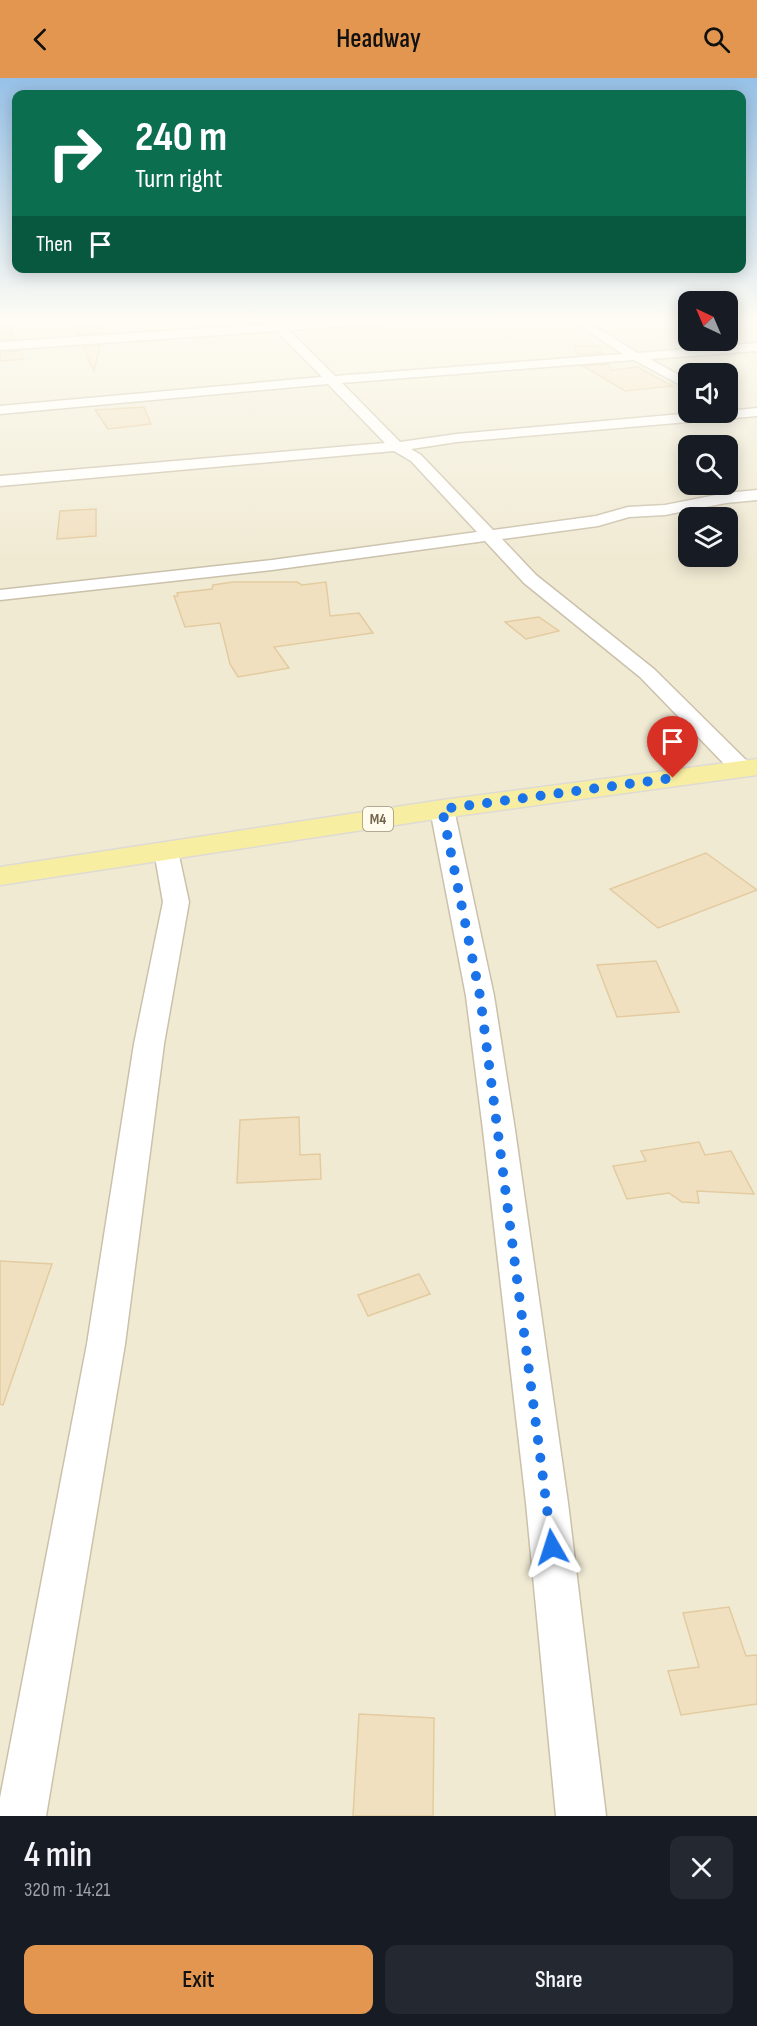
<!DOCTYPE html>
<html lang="en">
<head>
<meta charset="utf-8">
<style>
	body { margin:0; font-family:"Sofia Sans Condensed",sans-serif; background:#242831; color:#f1f3f6; height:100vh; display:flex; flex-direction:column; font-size:22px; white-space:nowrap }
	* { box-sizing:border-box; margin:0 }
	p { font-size:20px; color:#9ea1a6 }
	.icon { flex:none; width:33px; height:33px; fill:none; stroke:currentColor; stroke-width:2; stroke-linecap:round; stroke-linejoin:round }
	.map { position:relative; height:1738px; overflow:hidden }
	.side { display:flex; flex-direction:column; background:#171b24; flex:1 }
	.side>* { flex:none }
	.hud { position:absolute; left:12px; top:12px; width:734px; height:183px; border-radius:12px; box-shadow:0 3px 15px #0003; background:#0b6e4f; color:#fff; overflow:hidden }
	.needle { width:39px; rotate:316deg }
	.fabs { position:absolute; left:678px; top:213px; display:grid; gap:12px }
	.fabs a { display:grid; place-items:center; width:60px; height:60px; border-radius:12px; background:#171b24; box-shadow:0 3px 15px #0003; font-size:30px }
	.pin { position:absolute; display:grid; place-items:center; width:51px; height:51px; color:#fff; margin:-62px -26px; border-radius:50% 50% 50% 0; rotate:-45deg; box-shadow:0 0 6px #0007 }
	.pin .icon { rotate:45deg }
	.me { position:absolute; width:66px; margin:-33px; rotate:354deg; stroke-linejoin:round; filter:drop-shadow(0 0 4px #0008) }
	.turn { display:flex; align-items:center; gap:21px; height:126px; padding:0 24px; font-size:27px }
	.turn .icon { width:78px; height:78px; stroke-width:2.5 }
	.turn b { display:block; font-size:42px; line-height:51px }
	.then { display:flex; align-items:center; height:57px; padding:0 24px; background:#0003; gap:12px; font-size:22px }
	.round { display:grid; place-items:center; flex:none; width:63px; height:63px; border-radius:12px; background:#242831 }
	.headline { display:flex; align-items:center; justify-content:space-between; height:102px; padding:0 24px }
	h1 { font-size:36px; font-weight:600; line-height:45px }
	.action { display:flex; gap:12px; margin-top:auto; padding:12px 24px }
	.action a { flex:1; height:69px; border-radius:12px; background:#e29650; color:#111; font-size:24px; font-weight:600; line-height:69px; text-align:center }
	.action a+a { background:#242831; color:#f1f3f6 }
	header { display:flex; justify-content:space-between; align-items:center; height:78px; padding:0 24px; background:#e29650; color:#111; font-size:27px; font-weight:600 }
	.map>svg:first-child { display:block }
</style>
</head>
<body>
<header><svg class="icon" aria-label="back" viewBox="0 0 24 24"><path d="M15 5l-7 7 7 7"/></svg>Headway<svg class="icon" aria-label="search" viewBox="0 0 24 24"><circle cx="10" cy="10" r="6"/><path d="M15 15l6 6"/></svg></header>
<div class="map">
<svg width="757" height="1738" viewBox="0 0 757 1738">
	<rect width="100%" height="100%" fill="#fcf9e7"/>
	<!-- residential -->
	<path fill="#f0ead3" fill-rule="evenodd" d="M0,240H688V262H728V240H757V1738H0ZM688,296H728V334H688ZM688,368H728V406H688ZM688,440H728V478H688Z"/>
	<!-- building -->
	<path fill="#f1e0c0" stroke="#e3cba0" stroke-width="1.5" d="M0,240H6L15,261L0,262Z
		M104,248L103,255L77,257L74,249Z
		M100,267L94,293L83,269Z
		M573,268H599L602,275L578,277Z
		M20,273L24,281L0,283V274Z
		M608,286L612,292L638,289L672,308L625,313L583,288Z
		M144,329L151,346L108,351L95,332Z
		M96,431V458L57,461L60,433Z
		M233,504H297L302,507L326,504L330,538L359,535L373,555L274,569L289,590L238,599L230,586L220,545L185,549L174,518H178L177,515L212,511L213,507Z
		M539,539L559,553L526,561L505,544Z
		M706,775L757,812L658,850L610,811Z
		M656,883L679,934L617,939L597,887Z
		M299,1039L300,1077L320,1076L321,1101L237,1105L240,1042Z
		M699,1064L705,1077L731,1073L754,1116L697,1113L699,1125L682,1124L669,1115L627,1121L613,1088L646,1083L641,1073Z
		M0,1183L52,1186L3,1327L0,1326Z
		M419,1196L430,1216L368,1238L358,1217Z
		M729,1529L746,1578L757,1577V1626L681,1637L668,1593L699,1589L683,1535Z
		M359,1636L434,1640L433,1738H353Z"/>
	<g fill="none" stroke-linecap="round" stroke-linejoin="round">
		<defs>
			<path id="minor" d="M266,240H277L283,246L370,240H423L417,243L289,252L335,298L623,276L568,240H580L638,275L757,265V273L650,281L688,302V311L634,282L342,305L400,364L457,356L704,334H728V333L757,330V338L457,364L411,371L421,377L493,452L596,438L628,429L665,427L726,415L757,412V422L726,425L665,437L629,439L598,448L502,461L536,497L654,591L750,686L753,691L750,696L742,698L734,696L640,599L524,505L485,463L272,492L0,522V512L272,482L477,454L411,383L394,373L0,408V398L385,365L328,306L0,336V328L322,299L277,253L0,272V264L271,246Z
				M442,724L450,726L454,731L494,918L515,1052L568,1425L606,1738H556L526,1425L483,1052L466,918L430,731L434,726Z
				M166,766L175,768L178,773L189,824L164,966L125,1266L46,1738H0V1720L87,1266L134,966L163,824L154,773L157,768Z"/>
			<path id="primary" d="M757,681V697L442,740L0,807V789L442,722Z"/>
		</defs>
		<!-- minor casing -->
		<use href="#minor" stroke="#cbc1ab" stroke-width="3"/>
		<!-- primary casing -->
		<use href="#primary" stroke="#dedad4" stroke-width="3"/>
		<!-- minor -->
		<use href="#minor" fill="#fff" fill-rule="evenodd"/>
		<!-- primary -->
		<use href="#primary" fill="#f8eea2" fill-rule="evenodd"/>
	</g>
	<!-- sky -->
	<linearGradient id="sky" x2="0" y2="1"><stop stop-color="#96c1e7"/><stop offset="0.5" stop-color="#fefcf4"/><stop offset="1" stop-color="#fefcf4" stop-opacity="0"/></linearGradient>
	<rect width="757" height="483" fill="url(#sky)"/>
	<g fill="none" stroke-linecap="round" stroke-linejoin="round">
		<!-- route -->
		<path stroke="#1a73e8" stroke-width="10" stroke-dasharray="0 18" d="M552,1469L480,918L442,731L673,700"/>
	</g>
	<g text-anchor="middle" stroke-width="5" stroke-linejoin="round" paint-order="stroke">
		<!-- shield labels -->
		<rect fill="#fffcee" stroke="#9e927d" stroke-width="1.5" x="363" y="729" width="30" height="24" rx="4.5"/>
		<g font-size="15" font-weight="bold" fill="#75654c">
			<text x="378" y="746">M4</text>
		</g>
	</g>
</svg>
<div class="fabs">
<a><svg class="needle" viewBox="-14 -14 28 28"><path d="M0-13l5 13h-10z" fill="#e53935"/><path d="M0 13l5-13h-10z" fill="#9ea1a6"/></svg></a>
<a><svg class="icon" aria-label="sound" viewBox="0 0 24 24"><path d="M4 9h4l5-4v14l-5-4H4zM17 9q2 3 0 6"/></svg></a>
<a><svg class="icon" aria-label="search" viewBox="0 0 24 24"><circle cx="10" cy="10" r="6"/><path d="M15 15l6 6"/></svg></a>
<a><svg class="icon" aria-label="layers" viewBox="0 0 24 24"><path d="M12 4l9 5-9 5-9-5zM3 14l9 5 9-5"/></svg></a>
</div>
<div class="pin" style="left:673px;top:700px;background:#d93025"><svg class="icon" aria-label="arrive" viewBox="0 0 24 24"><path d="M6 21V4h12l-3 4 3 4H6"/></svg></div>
<svg class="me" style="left:552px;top:1469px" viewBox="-20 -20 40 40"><path d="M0-17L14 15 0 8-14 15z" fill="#1a73e8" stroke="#fff" stroke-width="4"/></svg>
<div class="hud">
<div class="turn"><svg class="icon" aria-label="right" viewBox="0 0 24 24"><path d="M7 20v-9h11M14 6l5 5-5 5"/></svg><div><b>240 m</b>Turn right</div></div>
<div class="then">Then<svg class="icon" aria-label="arrive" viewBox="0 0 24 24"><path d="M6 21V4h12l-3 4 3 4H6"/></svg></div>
</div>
</div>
<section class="side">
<div class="headline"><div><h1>4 min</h1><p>320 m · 14:21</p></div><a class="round"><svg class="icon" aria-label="close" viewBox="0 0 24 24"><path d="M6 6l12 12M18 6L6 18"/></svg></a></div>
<div class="action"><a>Exit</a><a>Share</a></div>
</section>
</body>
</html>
